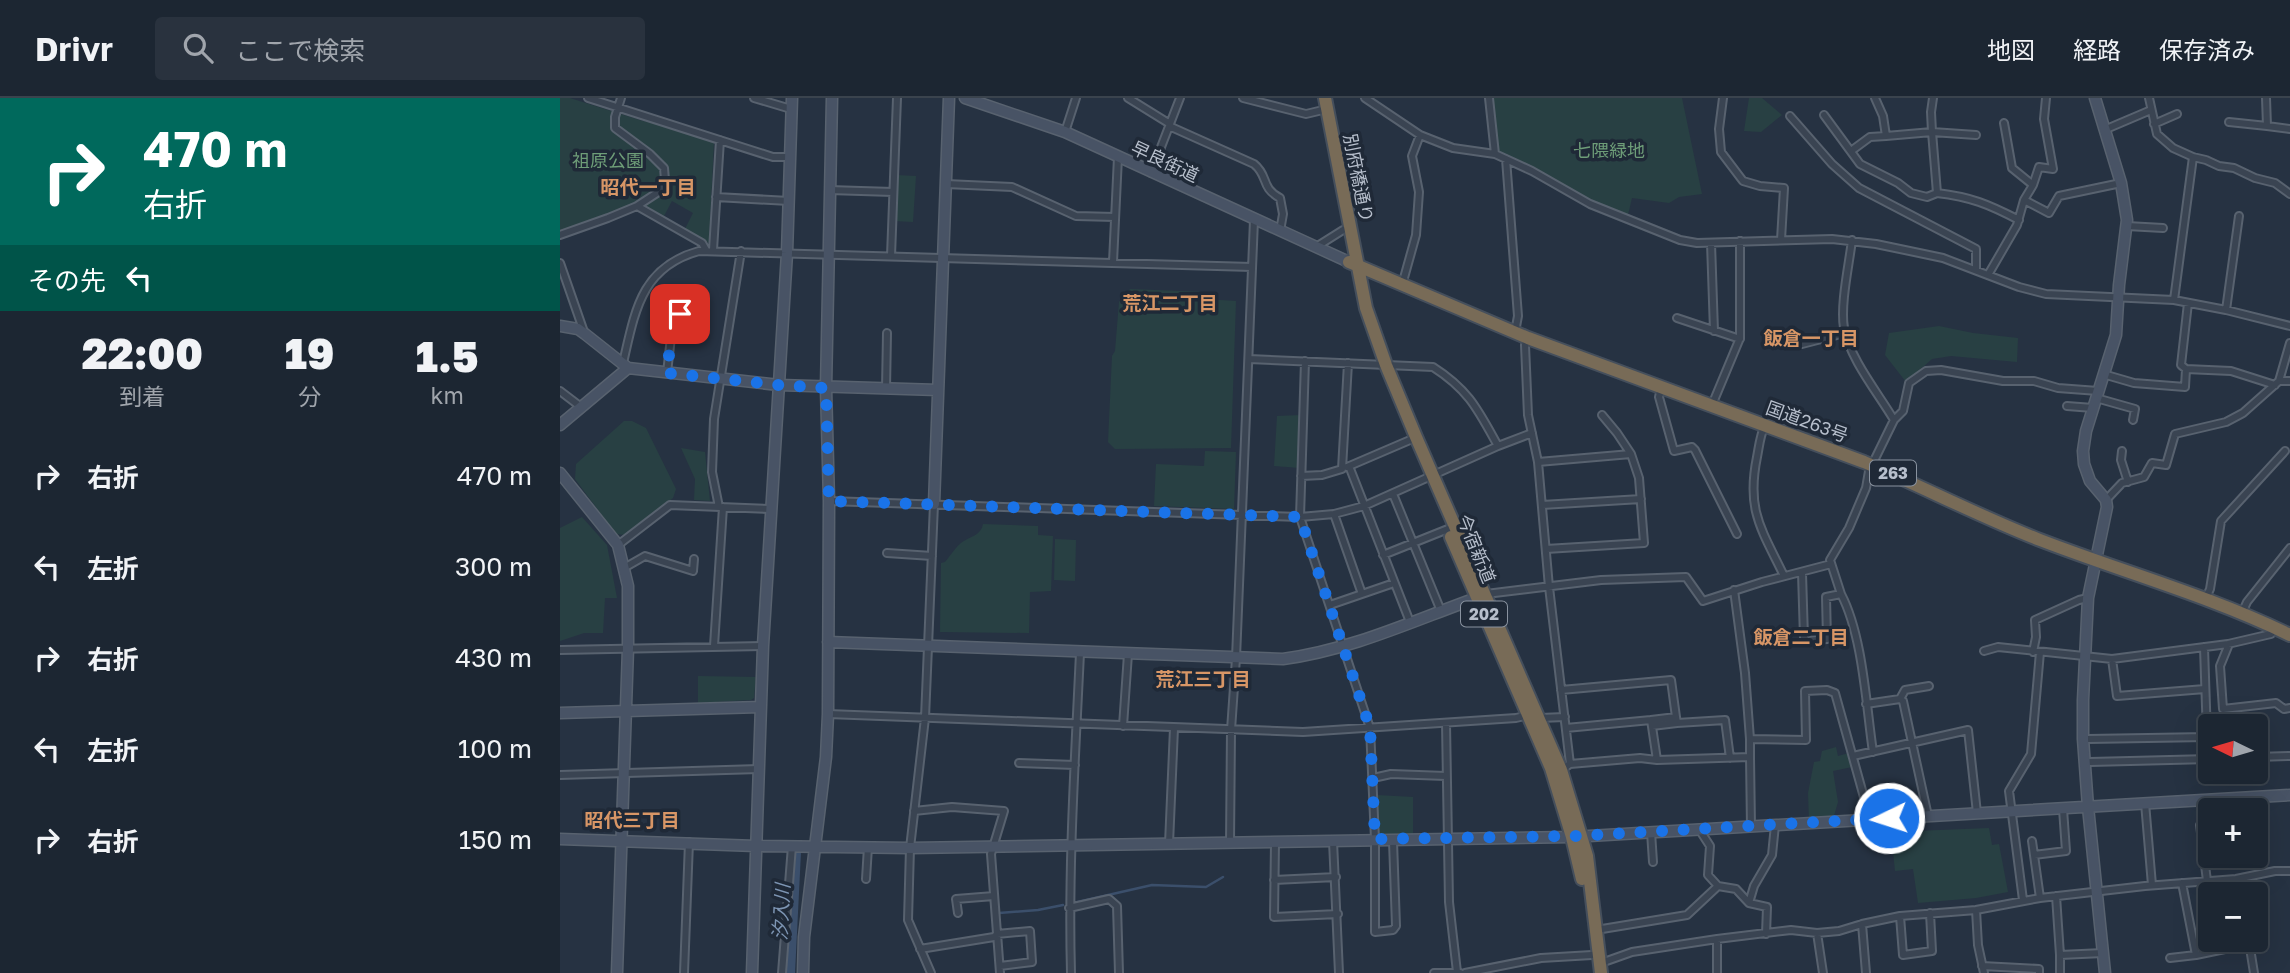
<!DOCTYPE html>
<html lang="ja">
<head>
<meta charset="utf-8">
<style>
	body { margin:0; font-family:"Golos Text","Noto Sans JP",sans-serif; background:#29323e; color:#f1f3f6; height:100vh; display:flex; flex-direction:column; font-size:26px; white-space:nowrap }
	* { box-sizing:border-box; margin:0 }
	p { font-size:23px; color:#a0a5ac }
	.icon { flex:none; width:38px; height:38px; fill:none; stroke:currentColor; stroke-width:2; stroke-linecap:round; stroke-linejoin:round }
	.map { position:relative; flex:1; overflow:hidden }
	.sheet { display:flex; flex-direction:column; background:#1c2632; width:560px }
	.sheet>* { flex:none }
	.guide { background:#00695c; color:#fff; overflow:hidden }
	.needle { width:46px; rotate:275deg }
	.fabs { position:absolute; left:1638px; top:616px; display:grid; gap:14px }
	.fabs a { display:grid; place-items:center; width:70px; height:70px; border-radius:7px; background:#1c2632; box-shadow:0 7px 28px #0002,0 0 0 2px #3a434d; font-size:35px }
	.pin { position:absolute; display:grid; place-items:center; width:60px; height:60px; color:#fff; margin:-30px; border-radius:14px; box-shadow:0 4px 10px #0006 }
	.me { position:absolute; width:77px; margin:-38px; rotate:266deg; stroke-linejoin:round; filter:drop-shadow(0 0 5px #0008) }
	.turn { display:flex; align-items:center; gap:24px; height:147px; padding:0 28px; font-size:32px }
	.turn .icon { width:91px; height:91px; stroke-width:2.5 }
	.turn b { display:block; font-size:49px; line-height:60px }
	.then { display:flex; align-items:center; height:66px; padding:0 28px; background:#0003; gap:14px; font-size:26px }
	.eta { display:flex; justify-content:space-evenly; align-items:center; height:119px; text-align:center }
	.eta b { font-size:42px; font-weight:800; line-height:49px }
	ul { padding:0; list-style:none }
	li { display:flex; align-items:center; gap:21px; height:91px; padding:0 28px }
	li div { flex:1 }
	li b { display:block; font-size:26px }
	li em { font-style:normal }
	header { display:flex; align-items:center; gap:42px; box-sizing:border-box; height:98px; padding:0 35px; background:#1c2632; border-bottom:2px solid #3a434d }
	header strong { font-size:33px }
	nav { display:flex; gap:38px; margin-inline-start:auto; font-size:24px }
	.search { width:490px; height:63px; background:#29323e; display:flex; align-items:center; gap:18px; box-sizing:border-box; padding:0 24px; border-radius:7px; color:#a0a5ac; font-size:26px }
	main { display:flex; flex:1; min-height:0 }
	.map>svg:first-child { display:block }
</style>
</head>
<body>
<header>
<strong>Drivr</strong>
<div class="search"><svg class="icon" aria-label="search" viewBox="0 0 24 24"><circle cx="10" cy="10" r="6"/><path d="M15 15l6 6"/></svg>ここで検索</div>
<nav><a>地図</a><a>経路</a><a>保存済み</a></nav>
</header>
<main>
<section class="sheet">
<div class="guide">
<div class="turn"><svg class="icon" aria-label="right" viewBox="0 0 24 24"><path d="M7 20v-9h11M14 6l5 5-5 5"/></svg><div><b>470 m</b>右折</div></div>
<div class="then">その先<svg class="icon" aria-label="left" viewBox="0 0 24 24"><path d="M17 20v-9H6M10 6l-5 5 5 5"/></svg></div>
</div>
<div class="eta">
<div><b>22:00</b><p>到着</p></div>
<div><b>19</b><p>分</p></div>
<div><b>1.5</b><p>km</p></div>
</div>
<ul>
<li><svg class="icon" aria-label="right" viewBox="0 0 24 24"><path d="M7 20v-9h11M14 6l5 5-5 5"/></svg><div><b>右折</b></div><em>470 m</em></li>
<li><svg class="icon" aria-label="left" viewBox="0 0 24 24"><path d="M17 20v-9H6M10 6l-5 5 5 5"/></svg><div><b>左折</b></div><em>300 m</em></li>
<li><svg class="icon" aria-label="right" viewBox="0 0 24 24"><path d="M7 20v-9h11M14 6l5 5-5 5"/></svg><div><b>右折</b></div><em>430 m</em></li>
<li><svg class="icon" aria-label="left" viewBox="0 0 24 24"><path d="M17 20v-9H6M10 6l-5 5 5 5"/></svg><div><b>左折</b></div><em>100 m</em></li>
<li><svg class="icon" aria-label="right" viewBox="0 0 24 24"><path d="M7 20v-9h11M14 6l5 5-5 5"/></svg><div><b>右折</b></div><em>150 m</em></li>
</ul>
</section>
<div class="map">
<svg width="1730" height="875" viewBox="0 0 1730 875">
	<rect width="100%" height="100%" fill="#263242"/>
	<!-- green -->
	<path fill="#284043" d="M0,0H10L83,23L102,26L107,30L114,29L116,33H125L128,36L154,44L149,145L125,131L133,115L112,103L104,118L84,107L76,111L64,109L0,138Z
		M933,0H1122L1142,96L1119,99L1109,105L1072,100L1068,117L1033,104L937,55Z
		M1189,0H1202L1222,17L1201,34L1184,33Z
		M336,77L356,78L353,124L334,123Z
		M570,191L645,194L644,201L676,203L671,350L555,351L548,344L552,258L555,253L559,204Z
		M1379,228L1413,235L1458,240L1457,264L1391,258L1372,261L1346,284L1325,257L1329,235Z
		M742,317L740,370L714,368L717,318Z
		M64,323H72L86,330L116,391L113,400L65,437L56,436L15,381L16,366Z
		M121,350L145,354L150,403L134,402L135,381Z
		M645,353L676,354L674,411L594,408L596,366L644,368Z
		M22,419L47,447L57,500H45L43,535H24L0,543V430Z
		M423,426L478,428V437L493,438L491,493L470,494L469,535L380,534L381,465L385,464C390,458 395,450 401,445C410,438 421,438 423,426Z
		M495,441L516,442L515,483L494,482Z
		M138,578L196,579L194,600L191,602L138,605Z
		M1276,649L1278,658L1289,655L1292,669L1273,673L1278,704L1273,721L1249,723L1248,695L1254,664L1260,663L1262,653Z
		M817,697L853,699V737L819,738Z
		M1429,730L1432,747L1439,746L1448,794L1416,800L1358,805L1353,771L1335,773L1331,734Z"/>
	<!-- water -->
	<path fill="#3b4f6b" d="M236,754H241L235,875H226Z"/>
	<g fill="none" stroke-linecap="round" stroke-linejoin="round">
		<!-- stream -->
		<path stroke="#3b4f6b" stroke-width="2.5" d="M513,805L592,787L646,789L663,779
			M439,815L478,812L503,807"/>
		<defs>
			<path id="street" d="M28,0L213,59H230
				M61,0L55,19V30L90,56L104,70L105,82L100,93L77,108
				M194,0L231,11
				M568,0L610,26
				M683,0L746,16L767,11
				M805,0L860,37L893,50L935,56L972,73L1030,106L1120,142L1137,145L1272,141L1316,146L1383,160L1459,189L1486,196L1614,202L1666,212L1730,228
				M929,0L935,56
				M1163,0L1159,31L1161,54L1183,83L1200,88L1224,90L1221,142
				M1315,0L1323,18L1326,38L1372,34L1371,14L1373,0
				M1589,0L1597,36L1613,50L1633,59L1646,62L1659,68L1674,70L1695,80L1715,85L1730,96
				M1706,0L1707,28L1730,31
				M1264,17L1300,66L1338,85L1351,95L1367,99L1377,95
				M1230,18L1272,66L1299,90L1416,151V172
				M1669,24L1707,28
				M1444,25L1452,70L1473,87L1464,102
				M1594,26L1617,16
				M609,28L694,66C709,78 700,89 720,100L723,116L720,133
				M1544,32L1591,12
				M505,34L516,0
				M1416,37L1372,34L1377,95C1411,99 1428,106 1459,122
				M1291,53L1310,39L1326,38
				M946,61L958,218L955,234
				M591,75L620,0
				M386,86L452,89L516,118L555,119
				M1473,87L1479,69L1493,71L1484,21L1486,0
				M269,92L333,94
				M156,99L229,103
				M1567,128L1603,130
				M0,137L48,120L77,108L142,145L146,152
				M1151,145L1154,233
				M756,149L783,132
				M153,152L160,42
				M331,158L337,0
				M553,164L558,59
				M0,165L24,234
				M1428,177L1457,127L1464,102L1489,115L1499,98L1561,85
				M842,187L856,137L859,94L852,58L860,37
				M1614,202L1633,59
				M1666,212L1679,118
				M1117,220L1180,241
				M968,240L965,247L968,317L978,364L989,489L1010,666L1001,672
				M1242,246L1285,235
				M689,261L873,269C909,292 918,312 938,348L972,335
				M745,263L740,419L810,630L815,741V834L833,832L836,828L833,743
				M63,265C75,213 81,169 139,153L692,169
				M1626,271L1621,267L1628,205
				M107,275L111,239L129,192
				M1543,276L1574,285L1625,289L1626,271L1671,273L1715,287
				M1719,283H1730
				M1101,290L1099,299L1114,353L1132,349L1135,352L1177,436
				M326,291L327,235
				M0,293L21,309
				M1536,300L1575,311L1573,322
				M1152,307L1180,240V143
				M1507,308L1533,310
				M1042,317L1057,335L1071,356
				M1334,322L1343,313L1349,285L1366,273L1381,272L1443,283H1474L1498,290L1538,293
				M1205,327C1200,337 1199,349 1197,359C1186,413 1202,432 1224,478
				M1562,353L1561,362L1568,384
				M978,364L1071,356L1079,380L1084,445L986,451
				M789,368L850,524
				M787,369L850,342
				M741,378L762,377L782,371L788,265
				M833,396L881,513
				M1546,402L1562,385L1584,379L1592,365L1606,367L1615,336L1666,324L1683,315L1719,283L1730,245
				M269,403L740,419L774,416L804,408L938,348
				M982,407L1081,401
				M159,409L152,374L154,321L181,153
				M774,416L802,496
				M58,447L110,407L211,411
				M327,455L372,458
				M823,457L888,431
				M64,470L85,458L133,473L134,461
				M1242,475L1244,540L1247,543L1267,541L1266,499L1281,496L1270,462L1289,430L1306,390L1309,373L1334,322C1318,295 1290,261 1284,230C1280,207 1289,167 1292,142
				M1174,492L1185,575L1190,641
				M926,496L1041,482L1126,479L1143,503L1202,484L1271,466
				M1281,496C1303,538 1306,607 1313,654
				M1646,500L1650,491L1661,423L1725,353
				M770,507L834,485
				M1682,515L1687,504L1730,450
				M1669,546L1660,568L1663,611L1716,605L1724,611L1730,610
				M154,548L163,409
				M0,552L203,548
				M1424,553L1438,549L1552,561L1668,546L1711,536L1715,529
				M1473,554L1476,539L1475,522L1519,502L1528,500
				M1552,561L1557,598L1645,591
				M1001,592L1111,582L1116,619
				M1340,601L1345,592L1369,588
				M1306,606L1340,601L1343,603L1368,718
				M268,616L743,634L956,620L969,617
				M980,620L1005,619
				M886,625L889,804L897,874
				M1117,625L1165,622L1170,660
				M563,628L568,556
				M1092,628L1117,625L1116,619L1091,622L1097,662
				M1006,630L1091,622
				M1528,641L1647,639L1644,549
				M1293,658L1408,632L1417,715
				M1190,659V641L1246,642L1245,593L1267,592L1275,595L1310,721
				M1696,659L1730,658
				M1530,664L1650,661
				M459,665L515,667
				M1010,666L1080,660L1097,662L1190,659L1191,729
				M0,677L199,671
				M813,680L831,676L886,678
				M1585,705L1592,787
				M354,713L392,709L444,713L431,756L440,875
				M1640,727L1647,783
				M1139,731L1150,748L1148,777L1158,788L1176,791L1189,805L1207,809L1206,836
				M1091,734L1093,764
				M773,743L779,875
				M1472,743L1480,800
				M715,744L714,819L778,816
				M609,746L614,630
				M670,746L671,632L676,560L694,122
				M1474,757L1506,753L1503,711
				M306,781L308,749
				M1676,781L1679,796
				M714,782L776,779
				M1622,785L1636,857
				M1496,798L1500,857
				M1463,802L1449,693L1471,656L1480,554
				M1189,805L1194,788L1212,757L1215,727
				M509,810L549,801L557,808L559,875
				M1416,812L1418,847L1424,875
				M398,815L396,801L434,798
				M1340,818L1343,857L1372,853L1370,815
				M1302,826L1306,875
				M1036,832L1127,817L1158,788
				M1257,835L1263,875
				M1689,844L1694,875
				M360,851L434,839L437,836L470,833L472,864L440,868
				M1610,860L1636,857L1689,846
				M1041,865L1072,854L1157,841L1231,832L1257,835L1279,833L1302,826L1340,818L1416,812L1480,800L1585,788L1676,781L1715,773H1730
				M1422,868L1479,871V875
				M124,875L129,744
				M222,875L232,748
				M371,875L348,822L350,750L365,620L374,406
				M511,875C508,768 515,662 520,555
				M874,875H900
				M905,875L981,860L1032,857
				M1157,875V841
				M1500,875V857L1543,855"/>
			<path id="secondary" d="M405,0L505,34L789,164
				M1535,0L1561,85L1567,122L1559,187L1556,237L1526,333L1523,353L1524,366L1530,383L1546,402L1547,409L1528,500L1523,602V641L1528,709L1545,875
				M0,228L18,231L25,236L68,270L219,287L378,292
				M0,327L68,270
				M0,375L58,447L68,488V550L57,875
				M374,406L389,0
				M268,544L723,561C792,552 857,521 922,498
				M0,615L200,609
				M0,741L196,748L350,750L1012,739L1730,697
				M192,875L203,548L227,155L232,0
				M243,875L244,839L266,659L268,616L269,403L266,290L272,0"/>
			<path id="highway" d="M765,0L806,210L826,267L856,339L1001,672L1027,758L1041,875
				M789,164L968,240L1304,364C1363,389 1421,419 1480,442C1563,474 1650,498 1730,537
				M891,439L991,670L1012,739L1022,781"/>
		</defs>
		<!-- street casing -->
		<use href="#street" stroke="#58626f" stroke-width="10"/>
		<!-- secondary casing -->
		<use href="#secondary" stroke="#58626f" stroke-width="13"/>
		<!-- highway casing -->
		<use href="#highway" stroke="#454f5c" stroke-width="16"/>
		<!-- street -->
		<use href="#street" stroke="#3a4452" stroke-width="6"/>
		<!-- secondary -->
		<use href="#secondary" stroke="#485365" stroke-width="10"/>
		<!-- highway -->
		<use href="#highway" stroke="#786b57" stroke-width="12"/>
	</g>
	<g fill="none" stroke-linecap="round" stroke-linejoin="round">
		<!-- route -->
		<path stroke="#1a73e8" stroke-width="12" stroke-dasharray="0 21.6" d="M120,216L111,239L107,275L219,287L266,290L269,403L740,419L810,630L815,741L1016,738L1329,720"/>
	</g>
	<g text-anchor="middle" stroke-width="7" stroke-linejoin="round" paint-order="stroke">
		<!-- shield labels -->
		<g fill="#1f2937" stroke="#89929f" stroke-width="2">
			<rect x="1310" y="362.5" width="46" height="25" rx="5"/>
			<rect x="901" y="503.5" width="46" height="25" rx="5"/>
		</g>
		<g font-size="16" font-weight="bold" fill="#b7bfcc">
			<text x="1333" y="381">263</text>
			<text x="924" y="522">202</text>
		</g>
		<!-- park labels -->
		<g font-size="18" fill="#6e9d78" stroke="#1f2937">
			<text x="1049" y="59">七隈緑地</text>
			<text x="48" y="69">祖原公園</text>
		</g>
		<!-- street labels -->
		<g font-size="18" fill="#b7bfcc" stroke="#1f2937">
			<text transform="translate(605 64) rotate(25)" y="6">早良街道</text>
			<text transform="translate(798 80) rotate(79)" y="6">別府橋通り</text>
			<text transform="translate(1247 324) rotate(20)" y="6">国道263号</text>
			<text transform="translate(916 451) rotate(68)" y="6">今宿新道</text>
		</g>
		<!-- neighbourhood labels -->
		<g font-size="19" font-weight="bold" fill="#d89666" stroke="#1f2937">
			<text x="88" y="96">昭代一丁目</text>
			<text x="610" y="212">荒江二丁目</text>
			<text x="1251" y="247">飯倉一丁目</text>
			<text x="1241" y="546">飯倉二丁目</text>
			<text x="643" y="588">荒江三丁目</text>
			<text x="72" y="729">昭代三丁目</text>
		</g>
		<!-- water labels -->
		<g font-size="19" font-style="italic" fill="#7d95b3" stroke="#1f2937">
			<text transform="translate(221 814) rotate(-87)" y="7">汐入川</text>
		</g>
	</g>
</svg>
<div class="fabs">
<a><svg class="needle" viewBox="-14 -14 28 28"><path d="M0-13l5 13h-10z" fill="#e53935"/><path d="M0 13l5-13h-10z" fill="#a0a5ac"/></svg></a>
<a>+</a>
<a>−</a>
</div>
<div class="pin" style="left:120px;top:216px;background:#d93025"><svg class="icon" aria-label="arrive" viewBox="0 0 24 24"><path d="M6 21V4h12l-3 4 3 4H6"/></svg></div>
<svg class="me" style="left:1329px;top:720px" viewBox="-20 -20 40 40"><circle r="17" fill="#1a73e8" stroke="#fff" stroke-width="3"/><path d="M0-11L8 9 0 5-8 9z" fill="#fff"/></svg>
</div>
</main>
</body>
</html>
